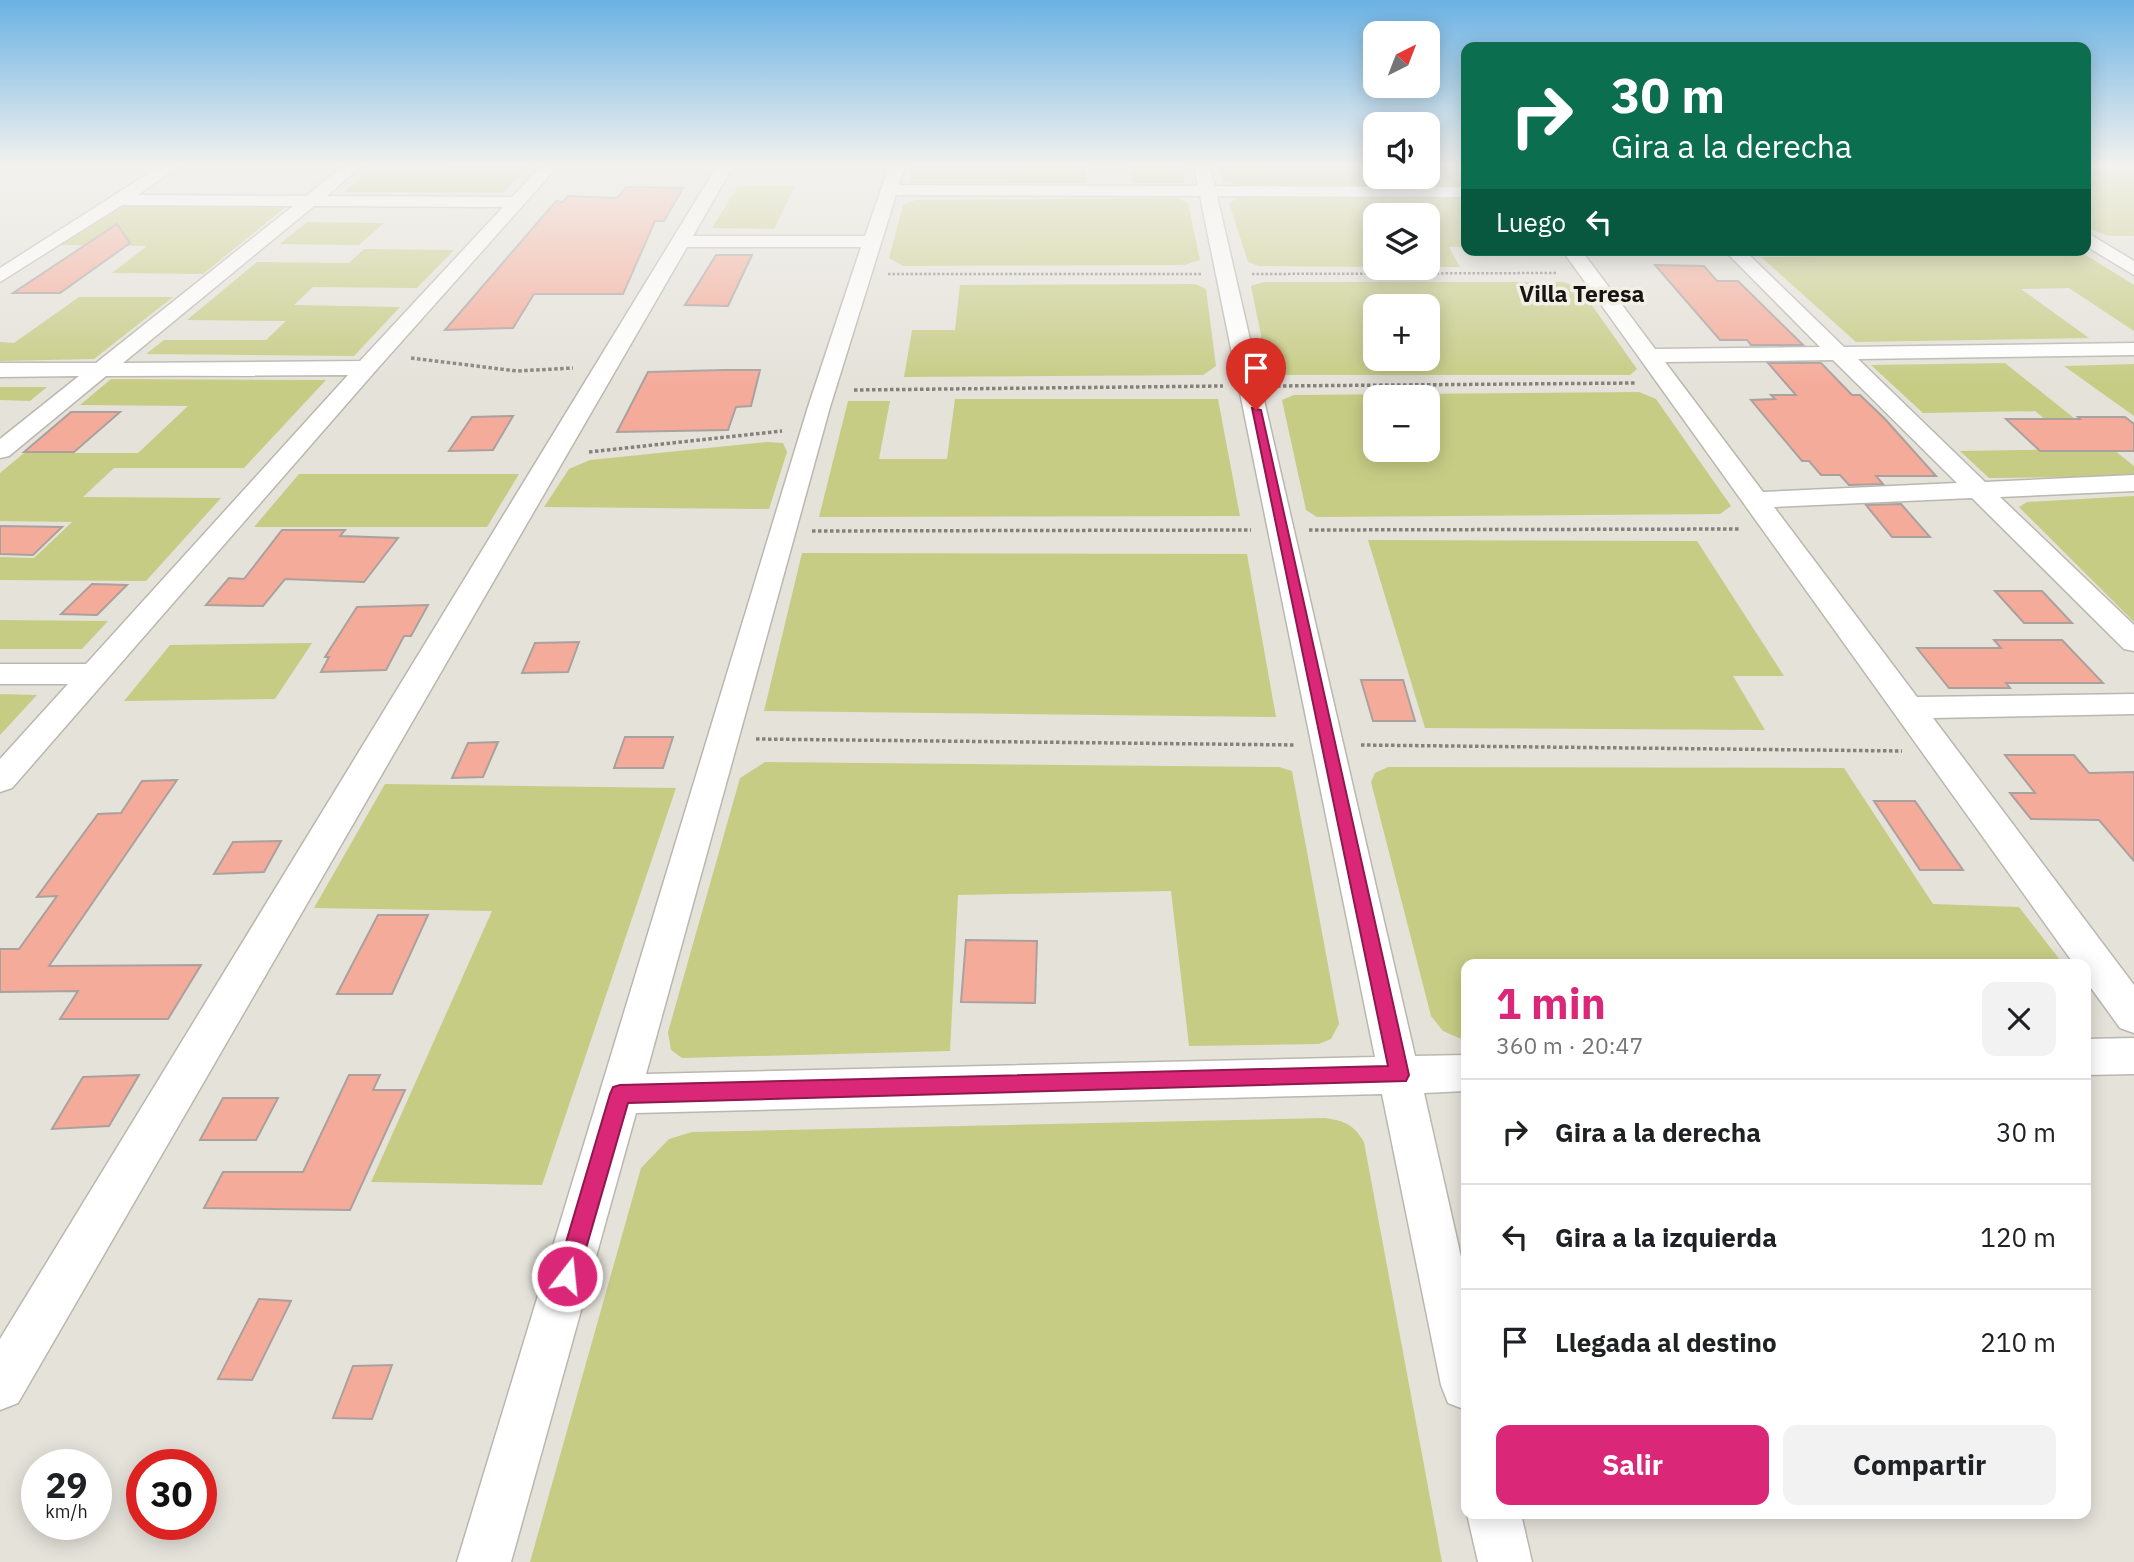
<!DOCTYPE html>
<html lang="es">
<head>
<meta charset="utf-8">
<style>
	body { margin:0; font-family:"IBM Plex Sans",sans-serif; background:#f2f2f2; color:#202124; height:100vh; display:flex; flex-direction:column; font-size:26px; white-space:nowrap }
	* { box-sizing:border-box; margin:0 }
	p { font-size:23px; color:#757577 }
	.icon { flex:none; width:38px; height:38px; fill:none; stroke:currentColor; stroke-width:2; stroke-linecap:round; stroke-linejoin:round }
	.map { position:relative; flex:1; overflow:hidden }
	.side { position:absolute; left:1461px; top:959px; width:630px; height:560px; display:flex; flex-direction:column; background:#fff; border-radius:14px; box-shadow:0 4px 18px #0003 }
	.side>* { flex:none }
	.hud { position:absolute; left:1461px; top:42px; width:630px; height:214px; border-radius:14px; box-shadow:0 4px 18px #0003; background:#0b6e4f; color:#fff; overflow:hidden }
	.needle { width:46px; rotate:42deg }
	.controls { position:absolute; left:1363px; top:21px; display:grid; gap:14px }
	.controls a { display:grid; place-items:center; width:77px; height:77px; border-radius:14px; background:#fff; box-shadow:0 4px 18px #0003; font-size:35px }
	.speed { position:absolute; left:21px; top:1449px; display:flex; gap:14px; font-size:35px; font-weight:700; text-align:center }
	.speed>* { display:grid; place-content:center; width:91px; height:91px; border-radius:50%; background:#fff; box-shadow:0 4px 18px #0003; line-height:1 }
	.speed small { font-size:18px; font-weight:400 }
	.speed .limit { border:10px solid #d22; background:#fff; color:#111 }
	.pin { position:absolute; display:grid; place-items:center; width:60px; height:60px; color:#fff; margin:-72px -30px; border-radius:50% 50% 50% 0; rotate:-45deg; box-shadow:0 0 7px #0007 }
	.pin .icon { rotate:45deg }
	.me { position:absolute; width:77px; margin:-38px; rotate:16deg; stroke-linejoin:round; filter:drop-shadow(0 0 5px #0008) }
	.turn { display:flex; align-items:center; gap:24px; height:147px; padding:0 35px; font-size:32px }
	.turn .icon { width:91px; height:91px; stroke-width:2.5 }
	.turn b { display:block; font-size:49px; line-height:60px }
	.then { display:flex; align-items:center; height:66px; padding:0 35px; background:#0003; gap:14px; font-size:26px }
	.round { display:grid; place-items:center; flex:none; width:74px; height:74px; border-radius:14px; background:#f2f2f2 }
	.headline { display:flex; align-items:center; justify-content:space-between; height:119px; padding:0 35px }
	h1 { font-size:42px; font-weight:800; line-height:52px; color:#db2777 }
	.action { display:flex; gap:14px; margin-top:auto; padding:14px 35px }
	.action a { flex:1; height:80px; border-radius:14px; background:#db2777; color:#fff; font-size:28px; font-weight:800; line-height:80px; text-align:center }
	.action a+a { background:#f2f2f2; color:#202124 }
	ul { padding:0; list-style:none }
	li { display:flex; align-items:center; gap:21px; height:105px; padding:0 35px; border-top:2px solid #e0e0e0 }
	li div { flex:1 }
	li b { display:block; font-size:26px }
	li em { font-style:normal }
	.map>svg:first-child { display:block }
</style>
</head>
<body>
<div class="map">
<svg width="2134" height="1562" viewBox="0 0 2134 1562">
	<rect width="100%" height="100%" fill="#e5e2da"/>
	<!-- green -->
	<path fill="#c7cc85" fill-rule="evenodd" d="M454,166H528L503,193L344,192L367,172H447Z
		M913,166H1085L1086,183H909Z
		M1130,166H1181L1185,183H1132Z
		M1219,166H1375L1376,177H1428V166H1466V187L1240,185L1223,181Z
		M2086,169H2134V236H2108L2086,227Z
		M738,186H795L774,229L712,228Z
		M1240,197L1466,198V247H1449L1460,267H1428V215H1376L1375,267L1259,266L1248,262L1229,203Z
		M1178,198L1188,203L1200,260L1184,265L903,266L889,258L903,205L915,200Z
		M129,204L280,206H287L203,274L112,273L147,246L57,245L118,206Z
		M307,222L384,223L359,245L280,244Z
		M364,249L454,250L417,288L313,287L294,305L400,307L354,356L146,354L164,340H266L286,321L187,320L257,262L349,263Z
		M2081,252L2134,285V331L2069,288L2021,289L2089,338L1856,342L1761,257Z
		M1264,282H1563L1579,287L1637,369L1630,375H1281L1268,369L1251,286ZM1376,306H1428V359H1376Z
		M1195,284L1206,289L1216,366L1203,375L904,377L912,330H955L960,285Z
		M79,297H173L94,359L0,361V342L14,343Z
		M2005,363L2134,466V476L1989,478L1960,451L2081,449L2035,411L1923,413L1871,365Z
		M2134,364V416L2064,366Z
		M111,379L326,380L244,468H114L83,497L221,498L146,581L0,580V557L34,558L72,522L0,521V473L24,453H138L188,406L80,405Z
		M0,387H47L30,401L0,400Z
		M1639,392L1656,399L1731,506L1720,514L1317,517L1306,510L1282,400L1294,395ZM1376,397H1428V450H1376Z
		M955,399H1218L1240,516L819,517L848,401H890L879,459H947Z
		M766,442L783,443L787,452L769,509L544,507L569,469L590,460Z
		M299,474H519L487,527H254Z
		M2134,496V622L2019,507L2027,502Z
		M1368,540L1697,541L1784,676H1733L1765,730L1425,728Z
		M802,553L1247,554L1276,717L764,711Z
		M0,620L108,621L82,649H0Z
		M312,643L275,699L124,701L170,645Z
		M0,694L37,695L0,735Z
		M765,762L1279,767L1292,771L1339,1024L1331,1039L1319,1044L1189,1046L1171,891L958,895L950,1051L682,1058L671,1050L668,1032L740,778Z
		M1388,767L1844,768L1933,904L2019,907L2063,964H1466V1041L1443,1031L1431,1016L1371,782L1375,773Z
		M385,784L676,788L542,1185L371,1182L492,911L314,908Z
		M1325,1118C1345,1121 1353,1124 1364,1142L1442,1562H530L641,1168L669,1139L692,1132Z"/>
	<!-- building -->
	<path fill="#f5ab9a" stroke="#aaa19f" stroke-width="2" d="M626,187L683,188L664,221H655L623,294H534L513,328L445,330L556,201L563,202L568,196L617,198Z
		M117,224L130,243L60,293H13Z
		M716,255H752L728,306L685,305Z
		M1655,265L1704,266L1717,281H1738L1803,345H1751L1747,340H1720Z
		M1768,363H1821L1852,395H1860L1885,419L1936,476H1876L1883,484L1849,485L1840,475H1821L1809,461H1802L1751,400L1775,399L1771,395H1796Z
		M724,370H760L751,406L736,407L728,430L617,432L648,372Z
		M71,412H120L74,452H24Z
		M513,416L493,450L449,451L472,417Z
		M2078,417H2125L2134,424V451H2040L2006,419H2080Z
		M1901,504L1930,537H1892L1866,505Z
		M0,526L62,527L33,555L0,554Z
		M282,530H345L340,536L398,538L364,582L285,579L263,606L206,605L229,578L244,579Z
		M92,584L127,585L97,615L61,614Z
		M1995,591H2042L2072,623H2024Z
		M428,605L411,636H404L386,670L321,672L329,657H325L357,607Z
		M1994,640H2062L2103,683H2006L2010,688H1949L1917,648H2001Z
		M579,642L568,672L522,673L535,643Z
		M1361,680H1403L1415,721H1373Z
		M625,737H673L663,768H614Z
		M498,742L483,777L452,778L468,743Z
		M2005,755H2074L2089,773L2134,772V861L2099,820L2031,819L2010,793H2035Z
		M177,780L49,966L201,965L168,1019H60L78,991L0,992V949H19L57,896L37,897L98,814L121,813L142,781Z
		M1874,801H1915L1963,870H1920Z
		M281,841L264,872L214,874L233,842Z
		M378,915H428L392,994H337Z
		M966,940L1037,941L1035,1003L961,1002Z
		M139,1075L109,1126L52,1129L83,1077Z
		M349,1075H380L373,1090H405L350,1210L204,1208L223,1172H303Z
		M223,1098H278L256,1140H200Z
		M259,1299L291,1301L252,1380L218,1379Z
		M392,1365L372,1419L333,1418L353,1366Z"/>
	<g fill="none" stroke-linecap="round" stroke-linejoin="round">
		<defs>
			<path id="street" d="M160,166H179L138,195L306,196L343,166H361L327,196L512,197L541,166H558L378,368L12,788L0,792V759L68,684H0V664H86L348,375L106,376L9,456L0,458V439L79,376L0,377V363H96L293,206L122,205L0,282V268ZM314,206L503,207L360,361L123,363Z
				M717,166H733L693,236H865L889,166H905L899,185L1198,186L1194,166H1210L1215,186L1466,187V197L1217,196L1415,1056L1466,1055V1091L1424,1093L1466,1279V1410L1448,1403L1441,1385L1382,1094L636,1113L511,1562H457L808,407L861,247H687L18,1403L0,1410V1339ZM896,195L1200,196L1375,1057L646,1074L830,407Z
				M2086,232L2134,261V275L2086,246Z
				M1562,250H1581L1655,349L1820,347L1724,250H1744L1844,347L2134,343V355L1858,359L1985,482L2134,475V491L2000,497L2134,625V651L2124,649L1972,498L1774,507L1917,697L2134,694V714L1933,718L2134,985V1033L2120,1028L2086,981V964H2074ZM1833,360L1957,483L1763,492L1665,362Z
				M2134,1038V1074L2086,1075V1039Z
				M1467,1514H1521L1532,1562H1478Z"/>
		</defs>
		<!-- street casing -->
		<use href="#street" stroke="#bab7af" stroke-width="3"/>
		<!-- path-far1 -->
		<path stroke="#84827c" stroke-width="2.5" stroke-dasharray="2.5 2" stroke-linecap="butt" d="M888,274H1201
			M1252,274L1558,273"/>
		<!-- path -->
		<path stroke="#84827c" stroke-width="3.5" stroke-dasharray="3.5 2.5" stroke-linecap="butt" d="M411,358L517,371L573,368
			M1277,386L1636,383
			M854,390L1223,386
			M589,452L782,431
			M1309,530L1741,529
			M812,531L1251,530
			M756,739L1296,745
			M1361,745L1902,751"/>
		<!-- street -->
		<use href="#street" fill="#fff" fill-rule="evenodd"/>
	</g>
	<!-- sky -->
	<linearGradient id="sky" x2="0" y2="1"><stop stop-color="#6bb2e4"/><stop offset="0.43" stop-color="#f3f2ee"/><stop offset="1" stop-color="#f3f2ee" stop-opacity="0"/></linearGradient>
	<rect width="2134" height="384" fill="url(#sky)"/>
	<!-- route -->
	<path fill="#db2777" stroke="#8e194d" stroke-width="2" d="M1252,408L1261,410L1409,1075L1406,1081L628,1103L578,1276L575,1284L567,1287L559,1284L556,1276L610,1094L613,1087L620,1085L1388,1066Z"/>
	<g text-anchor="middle" stroke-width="7" stroke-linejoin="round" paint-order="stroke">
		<!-- far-district labels -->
		<g font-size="23" font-weight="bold" fill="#161512" stroke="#f2efe7">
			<text x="1582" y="302">Villa Teresa</text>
		</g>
	</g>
</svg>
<div class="controls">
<a><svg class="needle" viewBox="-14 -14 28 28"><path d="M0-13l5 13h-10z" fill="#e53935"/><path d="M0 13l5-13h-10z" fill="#757577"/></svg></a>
<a><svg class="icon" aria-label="sound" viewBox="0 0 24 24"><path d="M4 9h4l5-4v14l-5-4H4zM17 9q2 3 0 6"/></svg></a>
<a><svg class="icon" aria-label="layers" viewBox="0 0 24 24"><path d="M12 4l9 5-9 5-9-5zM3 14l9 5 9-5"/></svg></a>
<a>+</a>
<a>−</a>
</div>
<div class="speed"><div>29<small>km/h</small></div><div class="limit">30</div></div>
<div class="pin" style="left:1256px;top:410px;background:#d93025"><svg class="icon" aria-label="arrive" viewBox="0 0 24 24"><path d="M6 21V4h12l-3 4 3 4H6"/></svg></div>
<svg class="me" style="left:567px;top:1276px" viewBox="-20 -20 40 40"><circle r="17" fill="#db2777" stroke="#fff" stroke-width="3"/><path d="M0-11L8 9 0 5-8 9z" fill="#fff"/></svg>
<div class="hud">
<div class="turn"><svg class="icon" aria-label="right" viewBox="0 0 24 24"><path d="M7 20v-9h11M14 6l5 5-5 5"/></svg><div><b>30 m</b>Gira a la derecha</div></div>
<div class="then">Luego<svg class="icon" aria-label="left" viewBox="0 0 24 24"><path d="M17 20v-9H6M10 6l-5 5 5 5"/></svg></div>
</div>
<section class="side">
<div class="headline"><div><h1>1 min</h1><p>360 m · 20:47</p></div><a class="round"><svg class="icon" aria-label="close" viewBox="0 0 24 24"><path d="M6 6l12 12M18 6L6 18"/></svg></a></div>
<ul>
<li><svg class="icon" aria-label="right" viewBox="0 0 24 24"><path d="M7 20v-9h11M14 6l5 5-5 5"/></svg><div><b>Gira a la derecha</b></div><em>30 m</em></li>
<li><svg class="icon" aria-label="left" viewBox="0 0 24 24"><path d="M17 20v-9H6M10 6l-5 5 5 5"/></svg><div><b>Gira a la izquierda</b></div><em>120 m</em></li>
<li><svg class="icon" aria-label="arrive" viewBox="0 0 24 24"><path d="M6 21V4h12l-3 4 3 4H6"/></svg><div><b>Llegada al destino</b></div><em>210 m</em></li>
</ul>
<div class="action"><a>Salir</a><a>Compartir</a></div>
</section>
</div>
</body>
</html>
